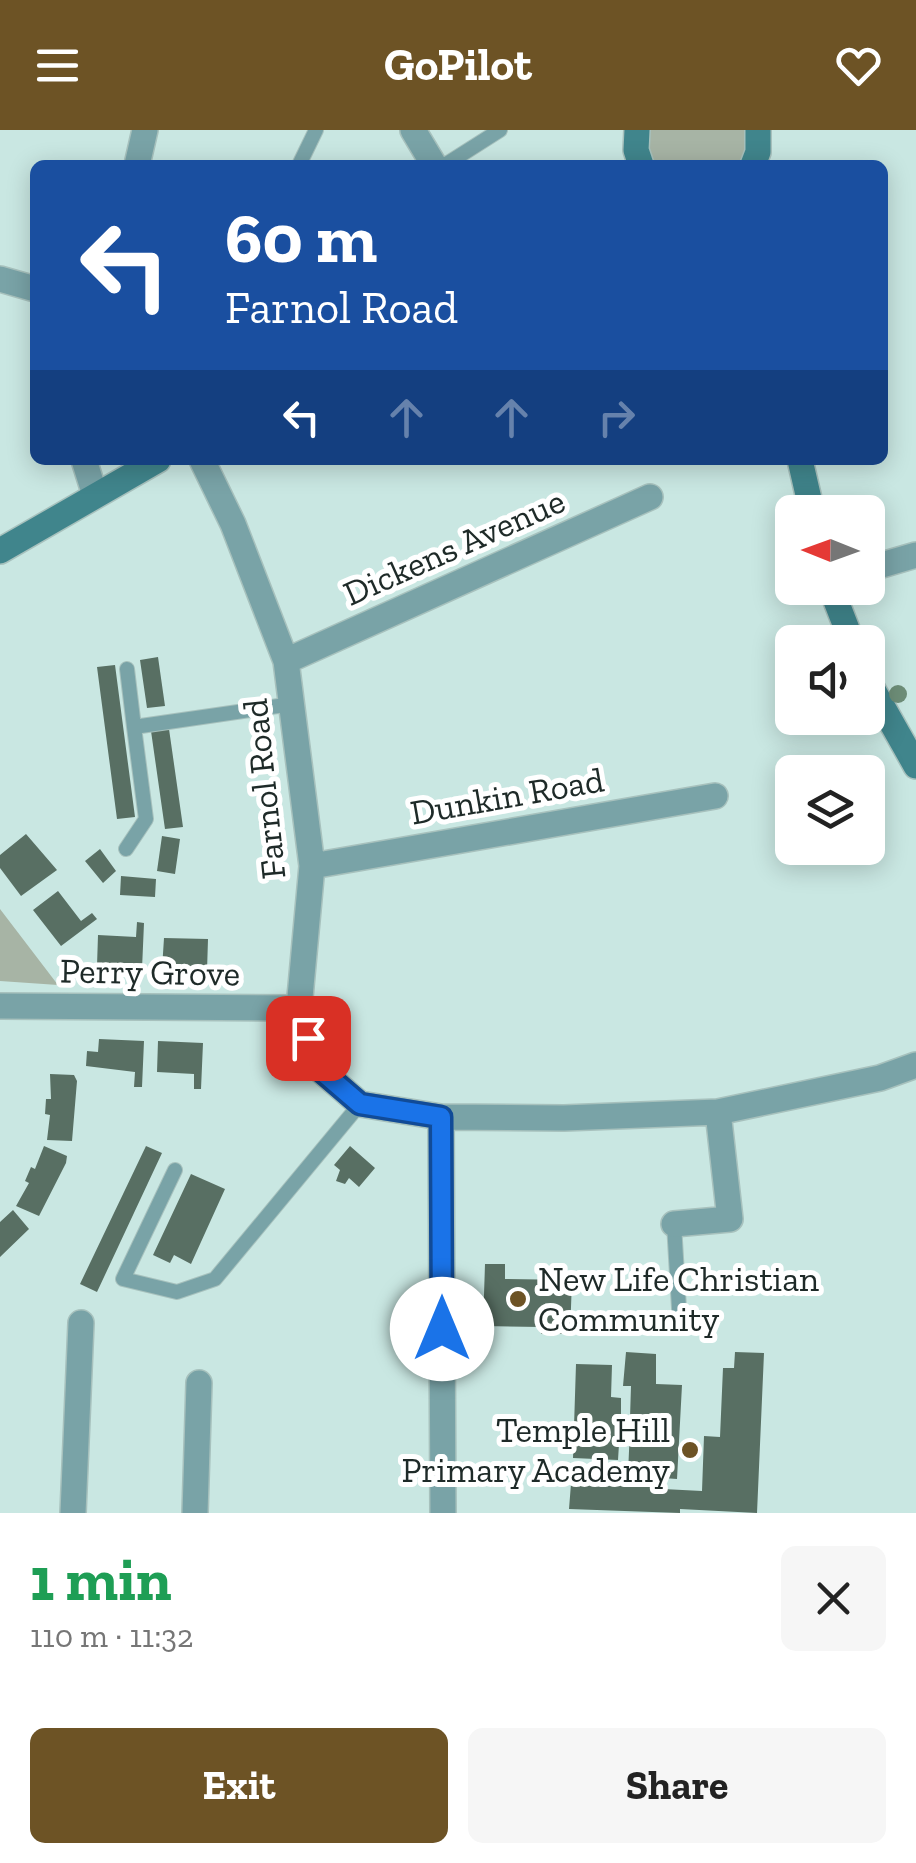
<!DOCTYPE html>
<html lang="en">
<head>
<meta charset="utf-8">
<style>
	body { margin:0; font-family:"Zilla Slab",serif; background:#f6f6f6; color:#222; height:100vh; display:flex; flex-direction:column; font-size:38px; white-space:nowrap }
	* { box-sizing:border-box; margin:0 }
	p { font-size:32px; color:#767676 }
	.icon { flex:none; width:55px; height:55px; fill:none; stroke:currentColor; stroke-width:2; stroke-linecap:round; stroke-linejoin:round }
	.map { position:relative; height:1383px; overflow:hidden }
	.drawer { display:flex; flex-direction:column; background:#fff; flex:1 }
	.drawer>* { flex:none }
	.guide { position:absolute; left:30px; top:30px; width:858px; height:305px; border-radius:15px; box-shadow:0 5px 25px #0003; background:#1a4fa0; color:#fff; overflow:hidden }
	.needle { width:65px; rotate:271deg }
	.buttons { position:absolute; left:775px; top:365px; display:grid; gap:20px }
	.buttons a { display:grid; place-items:center; width:110px; height:110px; border-radius:15px; background:#fff; box-shadow:0 5px 25px #0003; font-size:50px }
	.pin { position:absolute; display:grid; place-items:center; width:85px; height:85px; color:#fff; margin:-42px; border-radius:20px; box-shadow:0 5px 15px #0006 }
	.me { position:absolute; width:110px; margin:-55px; rotate:0deg; stroke-linejoin:round; filter:drop-shadow(0 0 8px #0008) }
	.turn { display:flex; align-items:center; gap:35px; height:210px; padding:0 30px; font-size:45px }
	.turn .icon { width:130px; height:130px; stroke-width:2.5 }
	.turn b { display:block; font-size:70px; line-height:85px }
	.lanes { display:flex; align-items:center; height:95px; padding:0 30px; background:#0003; justify-content:center; gap:50px; direction:ltr }
	.lanes .off { opacity:.35 }
	.round { display:grid; place-items:center; flex:none; width:105px; height:105px; border-radius:15px; background:#f6f6f6 }
	.headline { display:flex; align-items:center; justify-content:space-between; height:170px; padding:0 30px }
	h1 { font-size:60px; font-weight:700; line-height:75px; color:#1e9e55 }
	.primary-button { display:flex; gap:20px; margin-top:auto; padding:20px 30px }
	.primary-button a { flex:1; height:115px; border-radius:15px; background:#6d5325; color:#fff; font-size:40px; font-weight:700; line-height:115px; text-align:center }
	.primary-button a+a { background:#f6f6f6; color:#222 }
	header { display:flex; justify-content:space-between; align-items:center; height:130px; padding:0 30px; background:#6d5325; color:#fff; font-size:45px; font-weight:700 }
	.map>svg:first-child { display:block }
</style>
</head>
<body>
<header><svg class="icon" aria-label="menu" viewBox="0 0 24 24"><path d="M4 6h16M4 12h16M4 18h16"/></svg>GoPilot<svg class="icon" aria-label="heart" viewBox="0 0 24 24"><path d="M12 20l-8-8c-3-5 5-10 8-4 3-6 11-1 8 4z"/></svg></header>
<div class="map">
<svg width="916" height="1383" viewBox="0 0 916 1383">
	<rect width="100%" height="100%" fill="#c9e7e2"/>
	<!-- green -->
	<path fill="#a7b4a5" d="M647,0H748L745,35H650Z
		M0,779L58,855L0,851Z"/>
	<!-- building -->
	<path fill="#586f63" d="M158,527L165,576L147,578L140,530Z
		M115,535L135,687L117,689L97,537Z
		M169,599L183,697L165,699L151,601Z
		M26,704L57,740L21,766L0,738V725Z
		M162,706L180,709L175,744L157,741Z
		M100,719L116,741L103,753L85,731Z
		M121,746L156,749L155,767L120,765Z
		M58,761L81,791L92,783L97,789L61,816L33,780Z
		M137,792L144,793L142,839L97,836L98,805L136,807Z
		M164,808L208,809L207,841L162,839Z
		M99,909L144,911L142,957H134L135,942L86,936L87,921L98,922Z
		M158,911L203,913L201,959H194V944L157,942Z
		M50,944L74,945L77,951L72,1011L47,1010L50,985L45,984L46,969H51Z
		M44,1016L67,1026L66,1033L39,1086L16,1076L29,1053L25,1051L31,1037L35,1039Z
		M146,1016L162,1023L97,1162L80,1154Z
		M350,1016L375,1038L359,1057L349,1048L345,1054L336,1051L340,1040L334,1035Z
		M191,1044L225,1059L191,1134L174,1125L170,1133L153,1125Z
		M13,1080L29,1099L0,1127V1092Z
		M485,1134H505V1149L572,1150L570,1204H541V1197L483,1196Z
		M626,1222L656,1224V1254L682,1255L677,1349L663,1348V1359L702,1361L704,1306L720,1307L723,1238H734L735,1222L764,1223L757,1383L680,1379V1383L569,1379L572,1341L628,1344L630,1298H620L618,1330L573,1328L576,1234L612,1235L611,1267L621,1268V1288H630L631,1256H623Z"/>
	<g fill="none" stroke-linecap="round" stroke-linejoin="round">
		<defs>
			<path id="lane" d="M299,35L316,0
				M445,35L500,0
				M127,539L134,597
				M126,719L146,689L134,597L292,574
				M175,1040L123,1149L177,1162L215,1149L360,974
				M674,1094L680,1195"/>
			<path id="street" d="M413,0L434,35
				M137,35L145,0
				M0,149L35,159
				M84,330L95,365
				M202,330L233,394L286,531L312,736L299,878L317,937L360,974L441,987L564,988L718,982L880,948L916,935
				M868,439L916,425
				M286,531L650,367
				M312,736L715,666
				M0,876L299,878
				M441,987L443,1383
				M674,1094L730,1089L718,982
				M73,1383L81,1193
				M195,1383L199,1253"/>
			<path id="secondary" d="M637,0L636,20L641,35
				M753,35L758,22V0
				M800,330L812,382
				M0,421L158,330
				M831,458L852,512
				M868,551L916,636"/>
		</defs>
		<!-- lane casing -->
		<use href="#lane" stroke="#a7c1bd" stroke-width="16"/>
		<!-- street casing -->
		<use href="#street" stroke="#a7c1bd" stroke-width="28"/>
		<!-- secondary casing -->
		<use href="#secondary" stroke="#a7c1bd" stroke-width="28"/>
		<!-- lane -->
		<use href="#lane" stroke="#79a3a7" stroke-width="14"/>
		<!-- street -->
		<use href="#street" stroke="#79a3a7" stroke-width="25"/>
		<!-- secondary -->
		<use href="#secondary" stroke="#40858c" stroke-width="25"/>
	</g>
	<!-- trees -->
	<circle fill="#6e8e78" cx="898" cy="564" r="9"/>
	<g fill="none" stroke-linecap="round" stroke-linejoin="round">
		<defs>
			<path id="route" d="M308,908L317,937L360,974L441,987L442,1199"/>
		</defs>
		<!-- route casing -->
		<use href="#route" stroke="#114b97" stroke-width="25"/>
		<!-- route -->
		<use href="#route" stroke="#1a73e8" stroke-width="18"/>
	</g>
	<!-- markers -->
	<g fill="#6d5325" stroke="#fff" stroke-width="4">
		<circle cx="518" cy="1169" r="10"/>
		<circle cx="690" cy="1320" r="10"/>
	</g>
	<g text-anchor="middle" stroke-width="10" stroke-linejoin="round" paint-order="stroke">
		<!-- street labels -->
		<g font-size="35" fill="#1e2a28" stroke="#fff">
			<text transform="translate(454 417) rotate(-24)" y="12">Dickens Avenue</text>
			<text transform="translate(264 659) rotate(-96)" y="12">Farnol Road</text>
			<text transform="translate(507 666) rotate(-10)" y="12">Dunkin Road</text>
			<text transform="translate(150 842) rotate(1)" y="12">Perry Grove</text>
		</g>
		<!-- poi labels -->
		<g font-size="35" fill="#1e2a28" stroke="#fff" text-anchor="start">
			<text x="538" y="1161">New Life Christian<tspan x="538" dy="40">Community</tspan></text>
			<text x="670" y="1312" text-anchor="end">Temple Hill<tspan x="670" dy="40">Primary Academy</tspan></text>
		</g>
	</g>
</svg>
<div class="buttons">
<a><svg class="needle" viewBox="-14 -14 28 28"><path d="M0-13l5 13h-10z" fill="#e53935"/><path d="M0 13l5-13h-10z" fill="#767676"/></svg></a>
<a><svg class="icon" aria-label="sound" viewBox="0 0 24 24"><path d="M4 9h4l5-4v14l-5-4H4zM17 9q2 3 0 6"/></svg></a>
<a><svg class="icon" aria-label="layers" viewBox="0 0 24 24"><path d="M12 4l9 5-9 5-9-5zM3 14l9 5 9-5"/></svg></a>
</div>
<div class="pin" style="left:308px;top:908px;background:#d93025"><svg class="icon" aria-label="arrive" viewBox="0 0 24 24"><path d="M6 21V4h12l-3 4 3 4H6"/></svg></div>
<svg class="me" style="left:442px;top:1199px" viewBox="-20 -20 40 40"><circle r="19" fill="#fff"/><path d="M0-13L10 11 0 6-10 11z" fill="#1a73e8"/></svg>
<div class="guide">
<div class="turn"><svg class="icon" aria-label="left" viewBox="0 0 24 24"><path d="M17 20v-9H6M10 6l-5 5 5 5"/></svg><div><b>60 m</b>Farnol Road</div></div>
<div class="lanes"><svg class="icon" aria-label="left" viewBox="0 0 24 24"><path d="M17 20v-9H6M10 6l-5 5 5 5"/></svg><svg class="icon off" aria-label="ahead" viewBox="0 0 24 24"><path d="M12 20V5M6 11l6-6 6 6"/></svg><svg class="icon off" aria-label="ahead" viewBox="0 0 24 24"><path d="M12 20V5M6 11l6-6 6 6"/></svg><svg class="icon off" aria-label="right" viewBox="0 0 24 24"><path d="M7 20v-9h11M14 6l5 5-5 5"/></svg></div>
</div>
</div>
<section class="drawer">
<div class="headline"><div><h1>1 min</h1><p>110 m · 11:32</p></div><a class="round"><svg class="icon" aria-label="close" viewBox="0 0 24 24"><path d="M6 6l12 12M18 6L6 18"/></svg></a></div>
<div class="primary-button"><a>Exit</a><a>Share</a></div>
</section>
</body>
</html>
